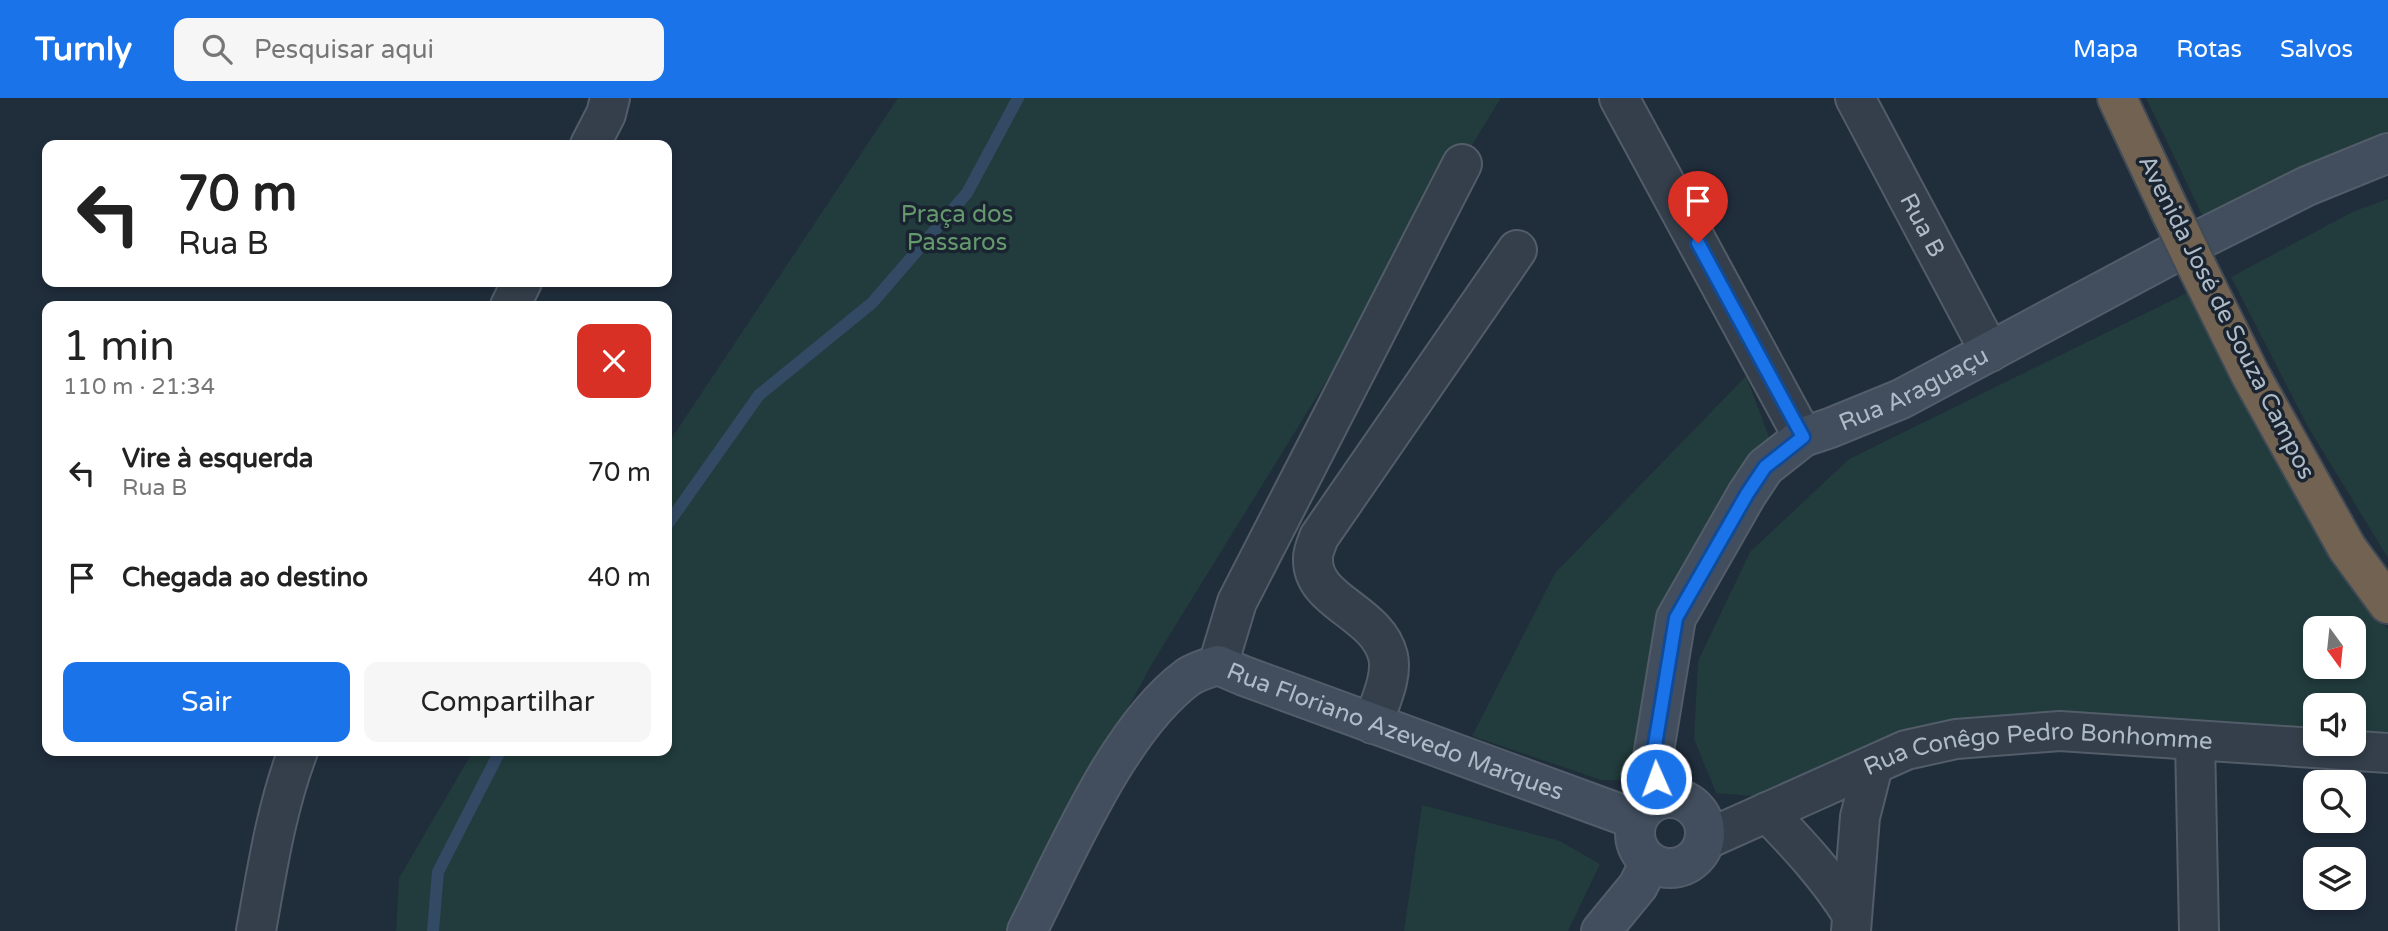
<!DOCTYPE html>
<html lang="pt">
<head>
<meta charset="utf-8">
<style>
	body { margin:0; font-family:"Varela Round",sans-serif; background:#f6f6f6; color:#222; height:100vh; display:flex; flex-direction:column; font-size:26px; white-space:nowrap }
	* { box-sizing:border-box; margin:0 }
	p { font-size:23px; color:#767676 }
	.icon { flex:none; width:38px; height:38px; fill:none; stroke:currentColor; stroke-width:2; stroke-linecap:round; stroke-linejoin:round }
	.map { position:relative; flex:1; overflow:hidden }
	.panel { position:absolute; left:42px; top:203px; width:630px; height:455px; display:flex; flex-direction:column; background:#fff; border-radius:14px; box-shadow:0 4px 10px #0003 }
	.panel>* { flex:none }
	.top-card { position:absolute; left:42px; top:42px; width:630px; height:147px; border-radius:14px; box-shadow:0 4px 10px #0003; background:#fff; color:#222; overflow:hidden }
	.needle { width:46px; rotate:165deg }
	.controls { position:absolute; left:2303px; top:518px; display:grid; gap:14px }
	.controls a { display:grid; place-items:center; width:63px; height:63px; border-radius:14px; background:#fff; box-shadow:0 4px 10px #0003; font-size:35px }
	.pin { position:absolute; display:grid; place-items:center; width:60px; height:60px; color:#fff; margin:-72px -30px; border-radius:50% 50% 50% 0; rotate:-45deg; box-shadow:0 0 7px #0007 }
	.pin .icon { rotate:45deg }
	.me { position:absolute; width:77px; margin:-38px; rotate:358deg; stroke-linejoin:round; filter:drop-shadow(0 0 5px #0008) }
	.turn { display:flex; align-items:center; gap:24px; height:147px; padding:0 21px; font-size:32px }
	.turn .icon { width:91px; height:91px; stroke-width:2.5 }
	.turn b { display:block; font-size:49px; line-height:60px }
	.round { display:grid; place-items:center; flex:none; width:74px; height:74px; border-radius:14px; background:#f6f6f6 }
	.headline { display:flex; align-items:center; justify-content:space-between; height:119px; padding:0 21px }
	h1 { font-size:42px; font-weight:600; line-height:52px }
	.action { display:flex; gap:14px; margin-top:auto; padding:14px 21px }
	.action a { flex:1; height:80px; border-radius:14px; background:#1a73e8; color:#fff; font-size:28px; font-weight:600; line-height:80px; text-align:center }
	.action a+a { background:#f6f6f6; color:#222 }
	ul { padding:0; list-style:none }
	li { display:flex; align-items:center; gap:21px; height:105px; padding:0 21px }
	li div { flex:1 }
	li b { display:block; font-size:26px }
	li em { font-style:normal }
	header { display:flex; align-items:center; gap:42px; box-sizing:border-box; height:98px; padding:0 35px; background:#1a73e8; color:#fff }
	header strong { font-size:33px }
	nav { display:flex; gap:38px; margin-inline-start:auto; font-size:24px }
	.search { width:490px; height:63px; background:#f6f6f6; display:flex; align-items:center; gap:18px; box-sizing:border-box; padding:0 24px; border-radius:14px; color:#767676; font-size:26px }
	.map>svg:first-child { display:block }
</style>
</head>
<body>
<header>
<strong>Turnly</strong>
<div class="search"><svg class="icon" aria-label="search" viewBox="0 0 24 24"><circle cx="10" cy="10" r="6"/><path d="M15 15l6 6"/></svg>Pesquisar aqui</div>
<nav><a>Mapa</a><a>Rotas</a><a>Salvos</a></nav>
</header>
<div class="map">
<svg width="2388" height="833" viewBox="0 0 2388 833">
	<rect width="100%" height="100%" fill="#202d3b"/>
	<!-- green -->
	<path fill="#223b3c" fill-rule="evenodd" d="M898,0H1501L1153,564L1007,833H396L399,780L473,653H667V347Z
		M2146,0H2388V39L2202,117Z
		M2388,101V460L2308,329L2231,179L2354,113Z
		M2191,193L2268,341L2358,500L2388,531V645L2354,643V607H2315V640L2018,621L1762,699L1716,695L1694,641L1698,563L1750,454L1849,361ZM2315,530H2354V569H2315Z
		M1746,278L1770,341L1664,520L1638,682H1601L1472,638L1555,475Z
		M1422,707L1560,743L1600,766L1568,833H1404Z"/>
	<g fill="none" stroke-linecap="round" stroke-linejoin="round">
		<!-- stream -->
		<path stroke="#334a64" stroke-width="12" d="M667,427L759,297L872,205L967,95L1018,0
			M433,833L438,774L500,653"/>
		<defs>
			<g id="street">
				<path d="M1619,0L1803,339"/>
				<path id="s1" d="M1855,0L1990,254"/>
				<path d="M590,47L606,16L610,0"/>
				<path d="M510,208L522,184"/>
				<path d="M1218,567L1237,504L1462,66"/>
				<path d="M1373,626C1379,606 1393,579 1388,558C1377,513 1311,504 1313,460C1313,453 1317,445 1319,439L1517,152"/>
				<path d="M2195,644L2199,833"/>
				<path d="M1767,714C1798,746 1827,777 1851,815"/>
				<path id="s2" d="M1705,742L1906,652L1956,641L2060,633L2388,655"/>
				<path d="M256,833C267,772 276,711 298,653"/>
				<path d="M1851,833L1860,719L1873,668"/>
			</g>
			<g id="secondary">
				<circle cx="1670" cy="735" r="35"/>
				<path id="s3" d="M1663,700L1652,665L1676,520L1747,396L1765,369L1803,339L1830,330L1901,301L2187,148L2307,88L2388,55"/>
				<path id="s4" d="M1027,833C1067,755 1118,631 1188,579C1197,573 1208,570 1218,567L1244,578L1637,722"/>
				<path d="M1601,833L1638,788L1650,764"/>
			</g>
			<path id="highway" d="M2117,0L2172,117
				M2195,165L2250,276L2347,450L2388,506"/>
		</defs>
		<!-- street casing -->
		<use href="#street" stroke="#525d69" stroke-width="42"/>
		<!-- secondary casing -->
		<use href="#secondary" stroke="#525d69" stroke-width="42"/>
		<!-- highway casing -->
		<use href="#highway" stroke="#3f4a56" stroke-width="42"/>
		<!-- street -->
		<use href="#street" stroke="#343f4b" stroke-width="38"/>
		<!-- secondary -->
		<use href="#secondary" stroke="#424e5e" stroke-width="38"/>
		<!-- highway -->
		<use href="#highway" stroke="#726251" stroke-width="38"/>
		<defs>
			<path id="highway-bridge" d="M2172,117L2195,165"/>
		</defs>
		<!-- highway-bridge casing -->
		<use href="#highway-bridge" stroke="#3f4a56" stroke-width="42" stroke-linecap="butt"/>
		<!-- highway-bridge -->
		<use href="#highway-bridge" stroke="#726251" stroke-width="38"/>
	</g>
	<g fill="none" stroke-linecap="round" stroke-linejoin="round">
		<defs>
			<path id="route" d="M1656,681L1652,665L1676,520L1747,396L1765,369L1803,339L1698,145"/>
		</defs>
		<!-- route casing -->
		<use href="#route" stroke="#114b97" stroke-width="18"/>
		<!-- route -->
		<use href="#route" stroke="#1a73e8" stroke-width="12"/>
	</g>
	<g text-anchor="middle" stroke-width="7" stroke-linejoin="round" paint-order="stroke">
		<!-- park labels -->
		<g font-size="24" fill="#65996d" stroke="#192430">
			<text x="957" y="124">Praça dos<tspan x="957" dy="28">Passaros</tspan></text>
		</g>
		<!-- street labels -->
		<g font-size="24" fill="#afbac7" stroke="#192430">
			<text dy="8" stroke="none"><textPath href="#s1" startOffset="144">Rua B</textPath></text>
			<text transform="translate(2227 219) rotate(63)" y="8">Avenida José de Souza Campos</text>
			<text dy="8" stroke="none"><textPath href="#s3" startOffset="528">Rua Araguaçu</textPath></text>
			<text dy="8" stroke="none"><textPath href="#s4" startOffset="525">Rua Floriano Azevedo Marques</textPath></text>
			<text dy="8" stroke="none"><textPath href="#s2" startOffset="352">Rua Conêgo Pedro Bonhomme</textPath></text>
		</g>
	</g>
</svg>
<div class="controls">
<a><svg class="needle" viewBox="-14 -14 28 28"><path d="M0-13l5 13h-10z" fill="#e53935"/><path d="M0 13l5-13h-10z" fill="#767676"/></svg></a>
<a><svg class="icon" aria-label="sound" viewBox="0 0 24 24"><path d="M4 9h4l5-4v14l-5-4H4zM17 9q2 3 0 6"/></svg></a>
<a><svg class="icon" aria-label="search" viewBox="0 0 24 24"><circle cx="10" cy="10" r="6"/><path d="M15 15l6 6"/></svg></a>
<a><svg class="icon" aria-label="layers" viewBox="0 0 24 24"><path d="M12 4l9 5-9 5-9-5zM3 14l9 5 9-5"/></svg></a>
</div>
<div class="pin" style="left:1698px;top:145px;background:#d93025"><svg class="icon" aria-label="arrive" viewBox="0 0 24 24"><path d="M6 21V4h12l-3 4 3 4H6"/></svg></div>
<svg class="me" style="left:1656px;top:681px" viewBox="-20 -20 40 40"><circle r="17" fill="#1a73e8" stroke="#fff" stroke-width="3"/><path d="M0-11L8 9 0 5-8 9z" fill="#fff"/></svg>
<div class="top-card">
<div class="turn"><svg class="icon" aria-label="left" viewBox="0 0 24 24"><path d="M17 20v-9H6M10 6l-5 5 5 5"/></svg><div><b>70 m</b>Rua B</div></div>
</div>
<section class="panel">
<div class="headline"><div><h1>1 min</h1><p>110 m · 21:34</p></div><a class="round" style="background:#d93025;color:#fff"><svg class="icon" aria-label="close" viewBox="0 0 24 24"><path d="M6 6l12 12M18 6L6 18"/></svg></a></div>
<ul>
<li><svg class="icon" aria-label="left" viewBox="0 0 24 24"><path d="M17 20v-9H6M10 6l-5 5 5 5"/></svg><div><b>Vire à esquerda</b><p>Rua B</p></div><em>70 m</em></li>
<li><svg class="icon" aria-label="arrive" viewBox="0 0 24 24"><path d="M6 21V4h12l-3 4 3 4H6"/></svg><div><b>Chegada ao destino</b></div><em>40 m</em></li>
</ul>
<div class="action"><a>Sair</a><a>Compartilhar</a></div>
</section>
</div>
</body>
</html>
